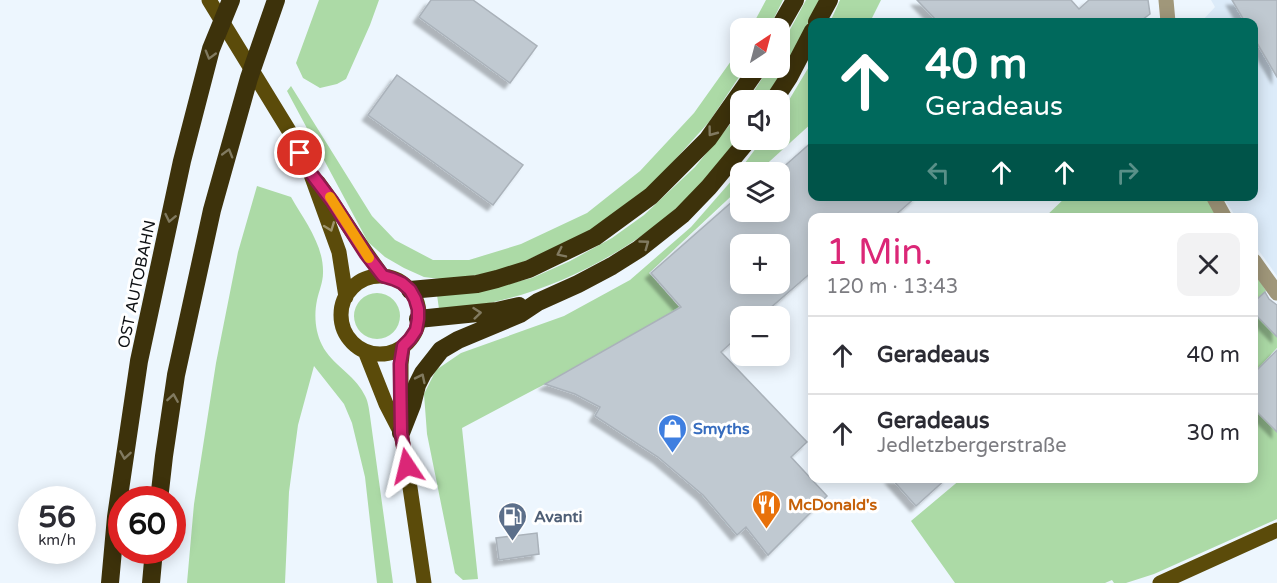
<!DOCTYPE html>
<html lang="de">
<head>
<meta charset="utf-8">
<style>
	body { margin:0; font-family:"Varela Round",sans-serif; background:#f2f2f3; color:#2b2b33; height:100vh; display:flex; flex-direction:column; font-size:22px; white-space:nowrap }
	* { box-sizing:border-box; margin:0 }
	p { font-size:20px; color:#7c7c81 }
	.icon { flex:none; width:33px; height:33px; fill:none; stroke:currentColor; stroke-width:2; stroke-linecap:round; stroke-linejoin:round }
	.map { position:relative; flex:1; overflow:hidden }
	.details { position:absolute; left:808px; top:213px; width:450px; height:270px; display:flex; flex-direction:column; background:#fff; border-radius:12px; box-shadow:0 3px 15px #0003 }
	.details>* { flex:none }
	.banner { position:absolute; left:808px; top:18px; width:450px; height:183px; border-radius:12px; box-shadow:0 3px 15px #0003; background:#00695c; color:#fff; overflow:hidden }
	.needle { width:39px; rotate:36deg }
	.buttons { position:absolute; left:730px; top:18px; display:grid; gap:12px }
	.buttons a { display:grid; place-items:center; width:60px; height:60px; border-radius:12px; background:#fff; box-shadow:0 3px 15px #0003; font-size:30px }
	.speed { position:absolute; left:18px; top:486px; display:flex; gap:12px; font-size:30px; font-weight:700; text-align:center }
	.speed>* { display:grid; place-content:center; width:78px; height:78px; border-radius:50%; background:#fff; box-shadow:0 3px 15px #0003; line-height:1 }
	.speed small { font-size:15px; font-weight:400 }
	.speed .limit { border:9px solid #d22; background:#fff; color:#111 }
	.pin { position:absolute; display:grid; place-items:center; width:51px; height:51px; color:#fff; margin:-26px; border:3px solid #fff; border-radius:50%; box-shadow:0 2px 6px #0007 }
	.me { position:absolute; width:66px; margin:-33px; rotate:350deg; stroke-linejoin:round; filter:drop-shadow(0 0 4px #0008) }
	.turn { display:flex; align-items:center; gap:21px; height:126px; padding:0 18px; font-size:27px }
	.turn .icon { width:78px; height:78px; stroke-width:2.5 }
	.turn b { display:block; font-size:42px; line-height:51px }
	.lanes { display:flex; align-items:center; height:57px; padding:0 18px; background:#0003; justify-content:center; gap:30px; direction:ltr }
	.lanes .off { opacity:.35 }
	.round { display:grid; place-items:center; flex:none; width:63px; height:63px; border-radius:12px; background:#f2f2f3 }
	.headline { display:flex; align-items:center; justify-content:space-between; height:102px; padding:0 18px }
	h1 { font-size:36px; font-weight:600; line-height:45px; color:#db2777 }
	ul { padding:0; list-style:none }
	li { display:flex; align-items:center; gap:18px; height:78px; padding:0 18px; border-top:2px solid #e1e1e2 }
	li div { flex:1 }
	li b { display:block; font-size:22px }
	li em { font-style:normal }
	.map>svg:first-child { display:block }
</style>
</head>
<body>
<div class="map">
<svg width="1277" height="583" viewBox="0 0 1277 583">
	<defs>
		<filter id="shadow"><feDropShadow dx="-5.5" dy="5.5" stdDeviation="1.5" flood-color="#0004"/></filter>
	</defs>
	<rect width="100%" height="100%" fill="#edf6fe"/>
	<!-- built -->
	<path fill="#dcebf9" d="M1211,0H1277V276L1254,244V218L1236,217L1223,197L1254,196V22H1201L1215,7Z"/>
	<!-- green -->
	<path fill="#acdaa6" d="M319,0H379L370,25L346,79L337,84L320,88L303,78L296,63Z
		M766,0H783L769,28H751Z
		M806,0H819L797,46L765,100H748L769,68H780V48Z
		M840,0H881L870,22H830Z
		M741,47V68H745L709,122L653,184L587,233L505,270L448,280L424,277L404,268L385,257L368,242L287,91L291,86L372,216L395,240L433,260H469L521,244L587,213L640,171L694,113Z
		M813,60V122L758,172H741V187L649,273L679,307L673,312L545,384L462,428L478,579L463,580L455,573L427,434L424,394L436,370L461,353L564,316L630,280L691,227L733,179L762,140H780V115Z
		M741,111C741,118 742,127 741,134C739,142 705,179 698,187C684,201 670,215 654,227C608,261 554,288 498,301C479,306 459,307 439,309L437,295L480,291L532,278L570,261L612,238L644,215L695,167Z
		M257,186L291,197C304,220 324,245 323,273C323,282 319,291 317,300C314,315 315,331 322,345C332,365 354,374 364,394C368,400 369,409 370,416L393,583H377L365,477L352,423L344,404L314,366L298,425L289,492L285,583H187L194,504L216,363L238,252Z
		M1067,196L1207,197L1220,218H1044Z
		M1254,271L1266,291L1254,302Z
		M354 316a23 23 0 1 1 46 0a23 23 0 1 1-46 0Z
		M1254,313L1268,328L1277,321V348L1254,373Z
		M1254,409L1277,432V519L1154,574L1126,583H1114L1112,580L1105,583H955L911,521L961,479L1254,478Z"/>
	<!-- building -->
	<path fill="#c0c9d1" stroke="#aab2ba" stroke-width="1.5" fill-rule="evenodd" filter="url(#shadow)" d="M431,0H473L537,46L510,83L419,17Z
		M917,0H1071L1079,9L1089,0H1148L1150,14L1139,22H938Z
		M1232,0H1277V77L1254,38V22H1245Z
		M397,75L523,165L493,205L368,115Z
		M813,141V196H917L892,218H813V271L761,316H741V334L721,352L807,442L791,457L827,496L768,555L746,527L737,535L703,495L658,457L595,416L600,407L575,394L545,384L681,307L651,273L741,194V212H780V170ZM741,244H780V284H741Z
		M1265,292L1269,299L1277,305V337L1254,313V302Z
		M1277,350V432L1254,409V373Z
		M891,478H947L916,506Z
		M537,533L539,554L499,560L496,538Z"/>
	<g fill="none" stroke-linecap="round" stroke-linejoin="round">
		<!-- street -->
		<path stroke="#a0977a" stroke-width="15" d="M1166,0L1168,22
			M1213,196L1225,218
			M1254,261L1277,293"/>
		<!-- primary -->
		<path stroke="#5b4b0a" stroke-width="15" d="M209,0L291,134L310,172L339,252L346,297
			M318,182C341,213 360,246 383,276
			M341 315a39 39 0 1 1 78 0a39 39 0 1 1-78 0Z
			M403,347L401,364V433L407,467L424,583
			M365,351L386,404L400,431
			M1160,583L1277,530"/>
		<!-- highway -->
		<path stroke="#3d320b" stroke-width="18" d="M817,22L829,0
			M779,28L795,0
			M774,100L789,77L813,31
			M410,290L477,284L497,279L529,269L595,237L651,196L708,139L758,68
			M418,319L497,311L519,306
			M401,433L412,405L417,385L423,373L441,350L458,340L520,314L538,302L578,284L612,266L639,249L682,215L709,187L748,140
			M159,500L164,456L176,375L212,210L249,78L276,0
			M110,583L116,517L139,361L182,161L211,49L231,0
			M151,583L154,550"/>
	</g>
	<!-- one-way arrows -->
	<defs><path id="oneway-chevron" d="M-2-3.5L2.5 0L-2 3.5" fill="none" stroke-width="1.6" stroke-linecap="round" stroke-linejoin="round" transform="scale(1.5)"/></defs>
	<g stroke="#817a60">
		<use href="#oneway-chevron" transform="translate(210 55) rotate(106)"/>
		<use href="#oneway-chevron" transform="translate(712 132) rotate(127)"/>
		<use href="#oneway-chevron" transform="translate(228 153) rotate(-74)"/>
		<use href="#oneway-chevron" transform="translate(170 218) rotate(102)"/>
		<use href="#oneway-chevron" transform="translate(645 244) rotate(-36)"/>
		<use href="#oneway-chevron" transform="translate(561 253) rotate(154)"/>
		<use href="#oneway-chevron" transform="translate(477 313) rotate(-6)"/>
		<use href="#oneway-chevron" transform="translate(421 378) rotate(-64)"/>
		<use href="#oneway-chevron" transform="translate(173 398) rotate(-81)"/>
		<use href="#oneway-chevron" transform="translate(125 455) rotate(99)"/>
	</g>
	<use stroke="#9d936c" href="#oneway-chevron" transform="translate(330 227) rotate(69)"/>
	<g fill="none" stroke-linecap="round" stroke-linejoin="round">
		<defs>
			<path id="route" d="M300,153L310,172L332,201L366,254L383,276L393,279L402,283L410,290L415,299L418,309V319L416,330L410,339L403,346L400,364L401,433L407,466"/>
		</defs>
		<!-- route casing -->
		<use href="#route" stroke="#8e194d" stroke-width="15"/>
		<!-- route -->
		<use href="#route" stroke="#db2777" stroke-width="10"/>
		<!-- slow -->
		<path stroke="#f59e0b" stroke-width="10" d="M330,197L369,258"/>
	</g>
	<!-- icons -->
	<defs>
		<symbol id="shop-pin" viewBox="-11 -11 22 30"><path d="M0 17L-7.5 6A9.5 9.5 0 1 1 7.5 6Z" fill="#3f7fe0" stroke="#fff"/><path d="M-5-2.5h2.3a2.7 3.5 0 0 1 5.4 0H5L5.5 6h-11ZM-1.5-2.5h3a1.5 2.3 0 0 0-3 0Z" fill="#fff"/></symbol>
		<symbol id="restaurant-pin" viewBox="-11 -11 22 30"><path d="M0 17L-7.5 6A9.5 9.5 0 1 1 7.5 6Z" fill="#e8710a" stroke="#fff"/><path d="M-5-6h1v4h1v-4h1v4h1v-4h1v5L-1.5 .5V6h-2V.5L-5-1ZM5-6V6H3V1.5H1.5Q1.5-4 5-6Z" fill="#fff"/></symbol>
		<symbol id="fuel-pin" viewBox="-11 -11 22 30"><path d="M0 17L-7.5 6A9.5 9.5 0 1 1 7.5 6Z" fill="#5c6f8a" stroke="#fff"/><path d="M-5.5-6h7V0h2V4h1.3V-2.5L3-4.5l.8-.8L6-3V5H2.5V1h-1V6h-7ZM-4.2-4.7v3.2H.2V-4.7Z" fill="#fff"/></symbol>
	</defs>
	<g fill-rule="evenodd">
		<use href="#shop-pin" x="656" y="412" width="33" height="45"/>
		<use href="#restaurant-pin" x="750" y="488" width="33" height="45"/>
		<use href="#fuel-pin" x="496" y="500" width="33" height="45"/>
	</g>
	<g text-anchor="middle" stroke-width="6" stroke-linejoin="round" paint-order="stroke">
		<!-- street labels -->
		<g font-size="16" fill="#0d1013" stroke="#fff">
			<text transform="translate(136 284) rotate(-78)" y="6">OST AUTOBAHN</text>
		</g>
		<!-- shop labels -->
		<g font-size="16" font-weight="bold" fill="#366cbe" stroke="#fff" text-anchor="start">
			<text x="693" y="434">Smyths</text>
		</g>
		<!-- food labels -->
		<g font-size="16" font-weight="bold" fill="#c56008" stroke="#fff" text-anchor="start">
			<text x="788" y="510">McDonald's</text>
		</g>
		<!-- service labels -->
		<g font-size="16" font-weight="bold" fill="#4e5e75" stroke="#fff" text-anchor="start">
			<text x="534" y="522">Avanti</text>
		</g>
	</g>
</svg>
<div class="buttons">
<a><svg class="needle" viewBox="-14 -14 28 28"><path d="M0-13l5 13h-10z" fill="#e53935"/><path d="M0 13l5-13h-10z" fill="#7c7c81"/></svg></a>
<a><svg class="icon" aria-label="sound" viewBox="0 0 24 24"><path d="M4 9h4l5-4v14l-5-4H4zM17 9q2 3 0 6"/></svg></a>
<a><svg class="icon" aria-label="layers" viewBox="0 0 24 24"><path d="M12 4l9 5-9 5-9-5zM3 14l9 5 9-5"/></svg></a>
<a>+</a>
<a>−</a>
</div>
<div class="speed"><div>56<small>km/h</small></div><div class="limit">60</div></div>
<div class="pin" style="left:300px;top:153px;background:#d93025"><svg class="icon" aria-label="arrive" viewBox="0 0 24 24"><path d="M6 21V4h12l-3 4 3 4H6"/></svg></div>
<svg class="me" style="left:407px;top:466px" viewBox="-20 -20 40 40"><path d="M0-17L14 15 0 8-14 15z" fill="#db2777" stroke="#fff" stroke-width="4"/></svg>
<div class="banner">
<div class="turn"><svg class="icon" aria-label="ahead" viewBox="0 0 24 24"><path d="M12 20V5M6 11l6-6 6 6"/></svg><div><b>40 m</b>Geradeaus</div></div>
<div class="lanes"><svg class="icon off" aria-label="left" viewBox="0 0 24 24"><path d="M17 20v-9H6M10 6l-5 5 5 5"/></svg><svg class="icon" aria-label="ahead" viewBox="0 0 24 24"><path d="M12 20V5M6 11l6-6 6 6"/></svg><svg class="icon" aria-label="ahead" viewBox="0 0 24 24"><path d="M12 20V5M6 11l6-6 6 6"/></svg><svg class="icon off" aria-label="right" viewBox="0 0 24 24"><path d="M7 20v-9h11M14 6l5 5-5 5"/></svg></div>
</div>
<section class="details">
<div class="headline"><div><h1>1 Min.</h1><p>120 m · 13:43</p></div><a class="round"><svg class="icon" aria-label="close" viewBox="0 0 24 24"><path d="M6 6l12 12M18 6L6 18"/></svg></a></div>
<ul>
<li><svg class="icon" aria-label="ahead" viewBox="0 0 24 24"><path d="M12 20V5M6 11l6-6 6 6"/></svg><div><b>Geradeaus</b></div><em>40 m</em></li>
<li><svg class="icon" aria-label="ahead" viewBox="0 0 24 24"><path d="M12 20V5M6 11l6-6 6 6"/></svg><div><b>Geradeaus</b><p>Jedletzbergerstraße</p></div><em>30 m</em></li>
</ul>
</section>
</div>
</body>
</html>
